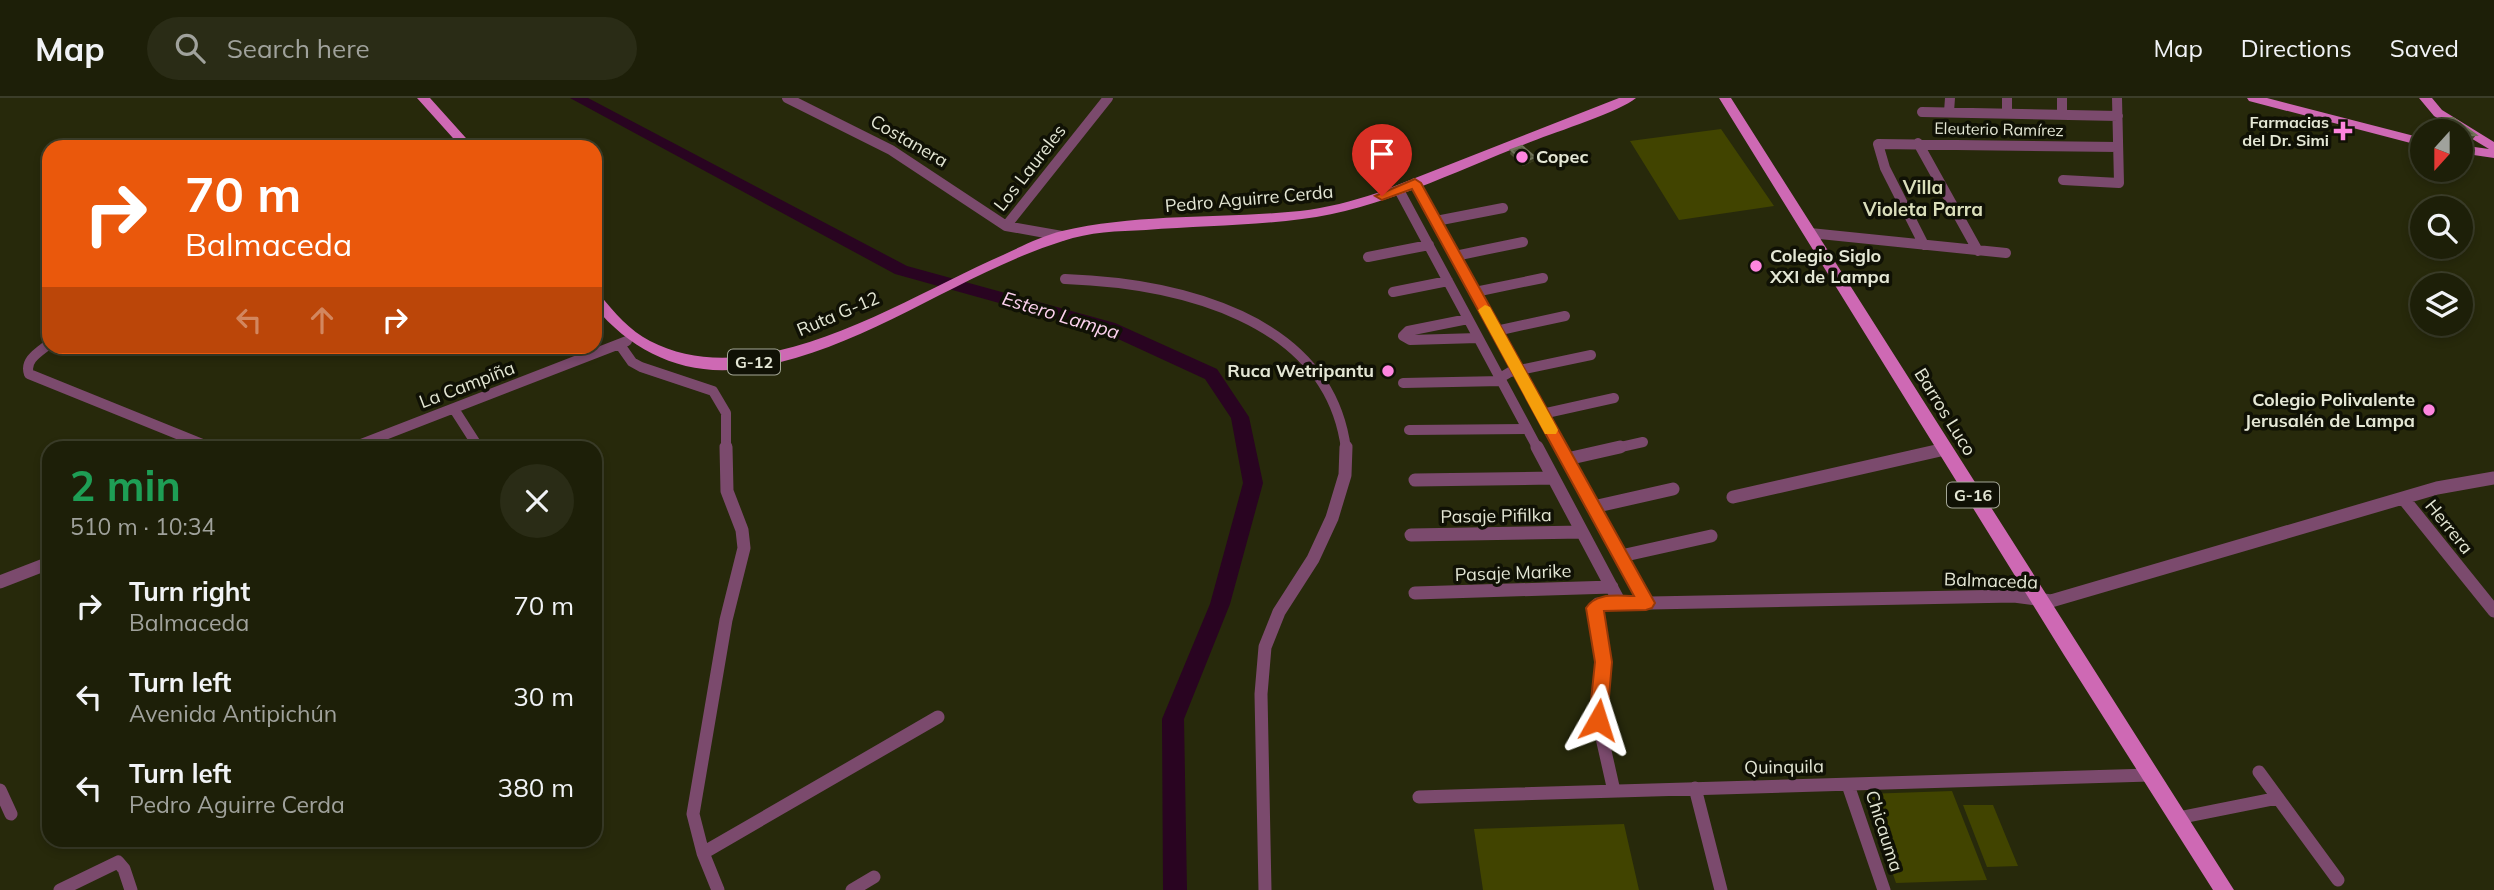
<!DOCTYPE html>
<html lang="en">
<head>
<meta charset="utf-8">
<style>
	body { margin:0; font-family:Mulish,sans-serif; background:#2a2c16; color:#f1f3f6; height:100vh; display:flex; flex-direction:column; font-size:26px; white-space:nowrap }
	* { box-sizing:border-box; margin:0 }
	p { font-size:23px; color:#a0a29c }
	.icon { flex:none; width:38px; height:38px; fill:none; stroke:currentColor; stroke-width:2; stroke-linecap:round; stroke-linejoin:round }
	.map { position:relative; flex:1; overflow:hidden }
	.panel { position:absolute; left:42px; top:343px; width:560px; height:406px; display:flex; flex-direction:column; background:#1d1f08; border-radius:21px; box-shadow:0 4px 10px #0003,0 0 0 2px #3b3d29 }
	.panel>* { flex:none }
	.top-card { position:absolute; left:42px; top:42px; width:560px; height:214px; border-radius:21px; box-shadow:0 4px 10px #0003,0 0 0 2px #3b3d29; background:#ea580c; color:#fff; overflow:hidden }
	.needle { width:46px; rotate:201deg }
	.buttons { position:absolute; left:2410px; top:21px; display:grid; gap:14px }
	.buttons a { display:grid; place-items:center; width:63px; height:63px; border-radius:50%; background:#1d1f08; box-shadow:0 4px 10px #0003,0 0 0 2px #3b3d29; font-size:35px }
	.pin { position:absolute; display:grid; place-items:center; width:60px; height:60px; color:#fff; margin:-72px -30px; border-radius:50% 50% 50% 0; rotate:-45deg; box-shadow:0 0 7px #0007 }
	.pin .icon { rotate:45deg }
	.me { position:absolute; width:77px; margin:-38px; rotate:6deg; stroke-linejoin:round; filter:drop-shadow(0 0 5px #0008) }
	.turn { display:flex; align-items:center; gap:24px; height:147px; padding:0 28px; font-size:32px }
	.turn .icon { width:91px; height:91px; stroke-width:2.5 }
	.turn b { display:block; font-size:49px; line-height:60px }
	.lanes { display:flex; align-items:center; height:66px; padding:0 28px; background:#0003; justify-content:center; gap:35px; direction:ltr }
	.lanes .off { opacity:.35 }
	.round { display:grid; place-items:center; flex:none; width:74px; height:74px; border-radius:37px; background:#2a2c16 }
	.headline { display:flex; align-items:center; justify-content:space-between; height:119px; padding:0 28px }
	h1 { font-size:42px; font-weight:700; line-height:52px; color:#1e9e55 }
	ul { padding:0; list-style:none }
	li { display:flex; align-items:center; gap:21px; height:91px; padding:0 28px }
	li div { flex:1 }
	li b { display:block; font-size:26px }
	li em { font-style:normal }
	header { display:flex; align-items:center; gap:42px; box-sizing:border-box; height:98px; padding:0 35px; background:#1d1f08; border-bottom:2px solid #3b3d29 }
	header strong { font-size:33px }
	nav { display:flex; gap:38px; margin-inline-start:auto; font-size:24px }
	.search { width:490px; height:63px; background:#2a2c16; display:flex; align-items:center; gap:18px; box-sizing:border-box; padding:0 24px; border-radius:38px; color:#a0a29c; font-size:26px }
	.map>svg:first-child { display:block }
</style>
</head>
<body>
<header>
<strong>Map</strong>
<div class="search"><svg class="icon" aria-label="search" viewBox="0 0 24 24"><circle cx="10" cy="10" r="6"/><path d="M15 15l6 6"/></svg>Search here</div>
<nav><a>Map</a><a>Directions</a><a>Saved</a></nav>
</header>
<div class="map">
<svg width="2494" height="792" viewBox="0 0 2494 792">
	<rect width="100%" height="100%" fill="#27290b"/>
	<!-- green -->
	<path fill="#414400" d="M1721,31L1774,108L1679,122L1630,43Z
		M1952,693L1987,782L1896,785L1865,696Z
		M1963,707H1993L2018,768L1987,769Z
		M1624,726L1639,792H1483L1474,731Z"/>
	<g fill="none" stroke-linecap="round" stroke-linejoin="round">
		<!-- river -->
		<path fill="#290421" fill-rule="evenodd" d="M570,0H588L907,168L1115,225L1217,271L1249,319L1263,385L1230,506L1184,621L1187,792H1163L1162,621L1210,506L1243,385L1231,320L1205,281L1103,234L895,176Z"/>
		<!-- minor-far1 -->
		<path stroke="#7b4a6d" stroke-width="10" d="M787,0L891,52L1006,128L1062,138
			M2007,0V16
			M2062,0V17
			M1922,14L2118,18
			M1949,14L1950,0
			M1918,45L1978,153
			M2063,82L2119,85L2117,0
			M1415,85L1561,351
			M1399,92L1538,351
			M1436,123L1503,110
			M1006,128L1108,0
			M1810,135L2006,155
			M1924,147L1885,70L1878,46L2118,49
			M1455,158L1523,144
			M1368,159L1429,147
			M1065,181C1175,185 1329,218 1346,351
			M1393,194L1448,183
			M1475,194L1543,180
			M1496,233L1565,218
			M1403,238L1410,242L1478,240
			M1403,238L1408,233L1468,221
			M49,246C39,254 24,262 29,276L212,350
			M620,247L632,264L641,269L713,293L726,315V351
			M1500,280L1510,274L1591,257
			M1403,285L1502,283
			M454,311L479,350
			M1542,316L1614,300
			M1409,332L1527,331
			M351,350L627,243
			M1612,351L1643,344"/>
		<!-- minor -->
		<path stroke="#7b4a6d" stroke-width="13" d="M1537,349L1620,505
			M1560,349L1646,505
			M1567,361L1620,349
			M1415,382L1553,380
			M1733,399L1945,351
			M2403,400L2494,513
			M1593,409L1673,391
			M1411,437L1582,434
			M1621,458L1711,438
			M0,484L49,465
			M1415,495L1612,489
			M2259,674L2338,782
			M1848,687L1884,792
			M1695,690L1721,792
			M0,692L11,716
			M1614,693L1598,622V599L1604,572L1594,518L1598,506L2014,498L2051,503L2437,390L2494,380
			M1419,699L2150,677
			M2178,720L2278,700
			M703,755L938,619
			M60,792L118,764L124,771L131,792
			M718,792L703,755L693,716L726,522L744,450L742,432L727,393L726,349
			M852,792L874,779
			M1265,792L1261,596L1265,549L1279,514L1313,461L1332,420L1345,377L1346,349"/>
		<!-- major -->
		<path fill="#ce69b4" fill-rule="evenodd" d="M417,0H430L474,49H461Z
			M1619,0H1636C1621,13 1556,34 1533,43C1458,72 1382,111 1302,121C1250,128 1197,128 1146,132C1118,133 1089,134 1063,143C954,177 858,257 742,271C684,278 632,254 595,209V195L600,197C614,214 630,233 650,243C757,299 904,200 1003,157C1022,148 1042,138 1062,133C1140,115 1221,121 1300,113C1327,110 1352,103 1377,95Z
			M1719,0H1731L2234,792H2213L2064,557Z
			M2247,0H2267L2422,40V48L2249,3Z
			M2419,0H2432L2442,12L2494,44V60L2460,55V47L2489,51L2434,18Z"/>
	</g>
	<!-- wall -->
	<path fill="#494c2f" d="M2443,20L2476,37L2469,46H2460V33H2440L2436,29Z
		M1511,52L1535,59L1534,63L1523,68L1510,56Z
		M2431,72H2455L2452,76L2432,75Z"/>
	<!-- shaded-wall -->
	<path fill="#343719" d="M1535,59L1534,63L1523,68L1524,64Z"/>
	<!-- building -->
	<path fill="#595c40" stroke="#6f7258" stroke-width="2" d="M2443,20H2453L2476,37L2460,38V33H2455Z
		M1522,48L1535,59L1524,64L1511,52Z"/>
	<!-- route -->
	<path fill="#ea580c" stroke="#983908" stroke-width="2" d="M1415,81L1421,85L1655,505L1652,510L1646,512L1604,513L1612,564L1607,622L1604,628L1598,630L1591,628L1589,622L1595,564L1586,510C1596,494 1617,498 1634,498L1412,91L1382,102L1375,98Z"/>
	<!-- slow -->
	<path fill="#f59e0b" d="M1485,207L1490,209L1556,328L1558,332L1556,336H1545L1478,212Z"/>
	<!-- markers -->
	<g fill="#fe85df" stroke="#101105" stroke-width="2.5">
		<path d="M2339.5 22.5h7v7h7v7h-7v7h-7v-7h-7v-7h7z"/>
		<circle cx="1522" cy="59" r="7"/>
		<circle cx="1756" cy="168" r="7"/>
		<circle cx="1388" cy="273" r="7"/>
		<circle cx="2429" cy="312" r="7"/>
	</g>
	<g text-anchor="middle" stroke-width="7" stroke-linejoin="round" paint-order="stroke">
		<!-- far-poi labels -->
		<g font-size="16" font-weight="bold" fill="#e4e7d5" stroke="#101105" text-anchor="end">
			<text x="2329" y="30">Farmacias<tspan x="2329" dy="18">del Dr. Simi</tspan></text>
		</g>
		<!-- far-street labels -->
		<g font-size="16" fill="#e4e7d5" stroke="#101105">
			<text transform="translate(1999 31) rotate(1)" y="6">Eleuterio Ramírez</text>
		</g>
		<!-- shield labels -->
		<g fill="#101105" stroke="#a4a797" stroke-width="2">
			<rect x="728" y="251.5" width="52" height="25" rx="5"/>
			<rect x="1947" y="384.5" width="52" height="25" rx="5"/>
		</g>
		<g font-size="16" font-weight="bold" fill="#e4e7d5">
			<text x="754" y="270">G-12</text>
			<text x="1973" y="403">G-16</text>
		</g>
		<!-- street labels -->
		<g font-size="18" fill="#e4e7d5" stroke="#101105">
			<text transform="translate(909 43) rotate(30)" y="6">Costanera</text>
			<text transform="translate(1030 70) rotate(-52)" y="6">Los Laureles</text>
			<text transform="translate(1249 101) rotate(-5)" y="6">Pedro Aguirre Cerda</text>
			<text transform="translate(838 216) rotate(-23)" y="6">Ruta G-12</text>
			<text transform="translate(467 287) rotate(-21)" y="6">La Campiña</text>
			<text transform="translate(1945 314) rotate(58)" y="6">Barros Luco</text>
			<text transform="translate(1496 418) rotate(-1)" y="6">Pasaje Pifilka</text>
			<text transform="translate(2449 429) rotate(51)" y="6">Herrera</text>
			<text transform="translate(1513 475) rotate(-2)" y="6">Pasaje Marike</text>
			<text transform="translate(1991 483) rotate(2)" y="6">Balmaceda</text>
			<text transform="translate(1784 669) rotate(-1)" y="6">Quinquila</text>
			<text transform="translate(1884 733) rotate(72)" y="6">Chicauma</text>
		</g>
		<!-- poi labels -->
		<g font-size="18" font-weight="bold" fill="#e4e7d5" stroke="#101105" text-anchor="start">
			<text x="1536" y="65">Copec</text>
			<text x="1770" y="164">Colegio Siglo<tspan x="1770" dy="21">XXI de Lampa</tspan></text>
			<text x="1374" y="279" text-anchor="end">Ruca Wetripantu</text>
			<text x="2415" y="308" text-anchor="end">Colegio Polivalente<tspan x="2415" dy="21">Jerusalén de Lampa</tspan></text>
		</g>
		<!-- neighbourhood labels -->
		<g font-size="19" font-weight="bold" fill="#dadebb" stroke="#101105">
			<text x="1923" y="96">Villa<tspan x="1923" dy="22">Violeta Parra</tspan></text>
		</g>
		<!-- water labels -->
		<g font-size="19" font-style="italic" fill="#fed3f0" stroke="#101105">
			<text transform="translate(1061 217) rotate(17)" y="7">Estero Lampa</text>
		</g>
	</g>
</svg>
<div class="buttons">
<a><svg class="needle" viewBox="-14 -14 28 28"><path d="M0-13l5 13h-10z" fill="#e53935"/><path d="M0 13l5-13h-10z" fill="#a0a29c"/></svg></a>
<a><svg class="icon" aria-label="search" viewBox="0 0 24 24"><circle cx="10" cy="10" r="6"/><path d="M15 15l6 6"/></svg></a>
<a><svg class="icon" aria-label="layers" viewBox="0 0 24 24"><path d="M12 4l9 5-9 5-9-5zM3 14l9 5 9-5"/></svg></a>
</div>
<div class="pin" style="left:1382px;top:98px;background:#d93025"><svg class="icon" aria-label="arrive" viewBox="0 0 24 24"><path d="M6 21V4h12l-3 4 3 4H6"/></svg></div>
<svg class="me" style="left:1598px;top:622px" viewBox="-20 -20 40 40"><path d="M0-17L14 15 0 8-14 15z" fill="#ea580c" stroke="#fff" stroke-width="4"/></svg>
<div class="top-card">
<div class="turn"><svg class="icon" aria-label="right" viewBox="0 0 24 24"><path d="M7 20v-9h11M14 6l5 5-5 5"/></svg><div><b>70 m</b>Balmaceda</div></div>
<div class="lanes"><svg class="icon off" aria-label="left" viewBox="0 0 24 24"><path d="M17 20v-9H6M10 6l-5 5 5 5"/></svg><svg class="icon off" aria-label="ahead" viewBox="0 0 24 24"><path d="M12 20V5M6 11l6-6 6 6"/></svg><svg class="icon" aria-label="right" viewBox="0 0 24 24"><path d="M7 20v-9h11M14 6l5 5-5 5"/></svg></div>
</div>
<section class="panel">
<div class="headline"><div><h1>2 min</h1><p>510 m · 10:34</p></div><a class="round"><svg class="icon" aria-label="close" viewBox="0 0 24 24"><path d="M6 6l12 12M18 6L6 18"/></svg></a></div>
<ul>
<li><svg class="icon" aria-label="right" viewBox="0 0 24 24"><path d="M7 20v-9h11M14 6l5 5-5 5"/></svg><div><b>Turn right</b><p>Balmaceda</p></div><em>70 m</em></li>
<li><svg class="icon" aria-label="left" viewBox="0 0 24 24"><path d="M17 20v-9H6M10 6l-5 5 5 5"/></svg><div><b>Turn left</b><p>Avenida Antipichún</p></div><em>30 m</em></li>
<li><svg class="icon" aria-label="left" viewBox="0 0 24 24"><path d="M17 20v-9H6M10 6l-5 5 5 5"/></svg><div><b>Turn left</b><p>Pedro Aguirre Cerda</p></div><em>380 m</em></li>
</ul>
</section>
</div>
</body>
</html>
